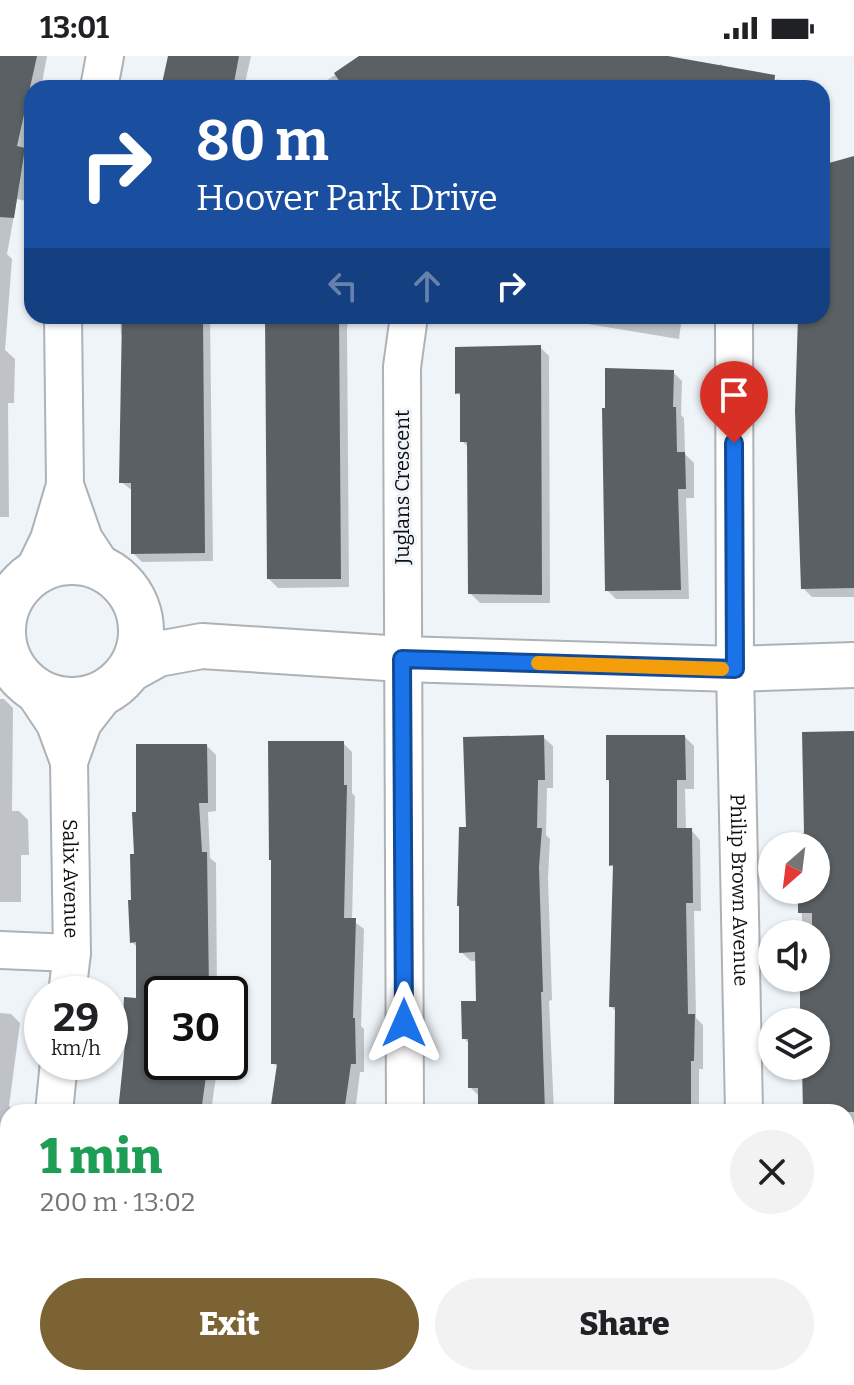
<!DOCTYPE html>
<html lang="en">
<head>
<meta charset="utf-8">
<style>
	body { margin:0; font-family:Bitter,serif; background:#f2f2f2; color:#202124; height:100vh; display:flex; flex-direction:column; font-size:30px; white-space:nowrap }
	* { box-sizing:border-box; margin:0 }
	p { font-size:26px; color:#757577 }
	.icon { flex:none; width:44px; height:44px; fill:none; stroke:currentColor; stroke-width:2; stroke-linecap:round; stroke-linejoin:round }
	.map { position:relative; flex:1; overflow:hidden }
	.sheet { position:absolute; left:0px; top:1048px; width:854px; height:282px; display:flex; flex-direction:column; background:#fff; border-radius:24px 24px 0 0; box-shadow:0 2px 6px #0004 }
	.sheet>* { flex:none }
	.top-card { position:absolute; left:24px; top:24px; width:806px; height:244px; border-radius:24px; box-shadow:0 2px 6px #0004; background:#1a4fa0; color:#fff; overflow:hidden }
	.needle { width:52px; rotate:208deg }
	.fabs { position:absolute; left:758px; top:776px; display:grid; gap:16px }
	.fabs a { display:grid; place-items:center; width:72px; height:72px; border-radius:50%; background:#fff; box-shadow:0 2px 6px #0004; font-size:40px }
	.speed { position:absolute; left:24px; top:920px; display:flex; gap:16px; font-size:40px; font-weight:700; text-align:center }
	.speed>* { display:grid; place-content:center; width:104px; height:104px; border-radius:50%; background:#fff; box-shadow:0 2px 6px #0004; line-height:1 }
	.speed small { font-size:20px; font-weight:400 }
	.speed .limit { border:4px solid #111; border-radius:12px; background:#fff; color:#111 }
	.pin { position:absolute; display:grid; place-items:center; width:68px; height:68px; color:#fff; margin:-82px -34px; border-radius:50% 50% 50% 0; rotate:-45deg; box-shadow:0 0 8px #0007 }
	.pin .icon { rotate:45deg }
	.me { position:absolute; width:88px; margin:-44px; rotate:0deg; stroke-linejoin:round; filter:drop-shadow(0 0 6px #0008) }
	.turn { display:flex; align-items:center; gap:28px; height:168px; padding:0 40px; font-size:36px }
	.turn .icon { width:104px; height:104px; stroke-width:2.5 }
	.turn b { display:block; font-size:56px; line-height:68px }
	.lanes { display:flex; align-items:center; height:76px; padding:0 40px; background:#0003; justify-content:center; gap:40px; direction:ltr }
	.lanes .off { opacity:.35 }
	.round { display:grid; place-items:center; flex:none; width:84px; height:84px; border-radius:42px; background:#f2f2f2 }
	.headline { display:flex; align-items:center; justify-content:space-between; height:136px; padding:0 40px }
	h1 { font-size:48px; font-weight:800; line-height:60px; color:#1e9e55 }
	.cta { display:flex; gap:16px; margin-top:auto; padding:16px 40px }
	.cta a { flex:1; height:92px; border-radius:48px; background:#7b6333; color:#fff; font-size:32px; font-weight:800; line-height:92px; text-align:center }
	.cta a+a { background:#f2f2f2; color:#202124 }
	.status { display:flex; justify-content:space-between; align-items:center; height:56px; padding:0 40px; background:#fff; direction:ltr }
	.status svg { height:22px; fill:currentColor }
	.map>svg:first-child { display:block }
</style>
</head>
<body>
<div class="status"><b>13:01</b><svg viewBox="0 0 49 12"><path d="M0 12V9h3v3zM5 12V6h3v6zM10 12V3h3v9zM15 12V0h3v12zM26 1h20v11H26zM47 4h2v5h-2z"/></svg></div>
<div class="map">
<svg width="854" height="1329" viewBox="0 0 854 1329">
	<rect width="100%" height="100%" fill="#eff4f9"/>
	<!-- shadow -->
	<path fill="#0003" d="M0,0H47L41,32H32V62L26,95L32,102V111L26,145L17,143L7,198L12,203L5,294L15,303L14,347H8L9,461H0Z
		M168,0H251L244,32H164Z
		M363,0H652L719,11L720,8L773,32L777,23L794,32H322L326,25Z
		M822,47L830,55L822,71Z
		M854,103V541H812L803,532L798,260H822V111Z
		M120,260H210L213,505L142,506L133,497V435L121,426L123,281L121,278Z
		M267,260H349L347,273L349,531L278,532L269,523Z
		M539,260H682L679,283Z
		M540,291L549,300L550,547H480L470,537L469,392L462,385V341L457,337Z
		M673,316L682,325L681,359L684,362L685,398L694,407V442H686L689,543H616L607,534Z
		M0,643H4L13,652L12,755H19L28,764L29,799H21V846H0Z
		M854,677V1329H775L776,1322H846V1056H804V1010H816V966H800L802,922H816V878H803L800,834H816V790H802Z
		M543,681L553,690V732H547L546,779L550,783L548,822L552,944L549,945L554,1056H480L479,1040L470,1031V989L464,982L478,947L477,905H471L461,896L468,773Z
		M685,681L694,690V733H685L686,774H691L700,784L701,855H694L696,962L703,969V1013H699V1056H616L617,957L611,950L614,813L611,809V727L608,724Z
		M343,687L352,696V737L355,740L352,864L364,873L361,970L364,973V1016H360L355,1056H271L279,1012L273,1007Z
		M207,690L216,699V755L208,756L210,802L216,807L217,938H162V1006H218L211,1056H118L127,989L138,944V892L132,886L136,800Z
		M0,957L11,958L20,967L9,1050L11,1052L8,1056L3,1101L7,1104L0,1146Z
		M78,1322H174L173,1329H78Z
		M230,1322H316L315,1329H229Z
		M445,1322H519L518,1329H444Z
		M581,1322H672L671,1329H580Z"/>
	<!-- building -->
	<path fill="#5b6064" d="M0,0H37L17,90L25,92L14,162L0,161Z
		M168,0H239L233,32H161Z
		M359,0H668L775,19L774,32H344L334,17Z
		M854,100V532L801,533L795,355L798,260H822V109Z
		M122,260H203L205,497L131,498V427H119Z
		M265,260H339L341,523H267Z
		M541,289L542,539L468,538L467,386H460V337L455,338V291Z
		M605,312L674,314L673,351H676L677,396H685L686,433H678L681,534L605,535L602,352H605Z
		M854,675V1056H803L802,1010H816V966H800V922H816V878H812V857H798V834H816V790H801V777H804L802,676Z
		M544,679L545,724H538L537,772H542L539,811L543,936H541L545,1056H478V1032H468V983H462L461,945H476L475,896L459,897V850H457L459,771H466L463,681Z
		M606,679H685L686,724H677V772H692L693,847H686L688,958H695L694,1005H691V1051L614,1053L615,951H609L613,809L609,810V724H606Z
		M268,685H344V729H347L344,862H356L353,962H355L356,1008H351L344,1056H270L277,1008H271V804H269Z
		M136,688H207L208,747H199L202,796H207L209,934L162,935V1006H208L201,1056H118L125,988L122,987L124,941L136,942V886L130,887L128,844H131L130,798H134L132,756H136Z"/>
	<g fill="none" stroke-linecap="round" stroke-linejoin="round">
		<defs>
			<g id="street">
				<path d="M99,32L105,0"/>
				<path id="s1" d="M734,260L735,613L744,1056"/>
				<path d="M65,429L84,483L105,515"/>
				<path d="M32,518L49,483L65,429L63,260"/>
				<path id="s2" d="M29,629L55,668L69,706L72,897L67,938"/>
				<path d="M69,706L83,667L108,635"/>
				<path d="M0,894L72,897"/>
				<path d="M54,1056L59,1006"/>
				<path d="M405,1056L402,311L409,260"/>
				<path d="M0,1243L8,1244"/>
				<path d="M19,1329L20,1322"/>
				<path d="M369,1329L370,1322"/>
				<path d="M715,1329L716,1322"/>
			</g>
			<path id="secondary" d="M3 575a69 69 0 1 1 138 0a69 69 0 1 1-138 0Z
				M129,614L158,598L202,590L402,603L735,613L854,609"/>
		</defs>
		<!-- street casing -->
		<use href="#street" stroke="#adb2b6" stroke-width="40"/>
		<!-- secondary casing -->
		<use href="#secondary" stroke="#adb2b6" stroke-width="48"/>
		<!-- street -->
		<use href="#street" stroke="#fff" stroke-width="36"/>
		<!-- secondary -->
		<use href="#secondary" stroke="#fff" stroke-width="44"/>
	</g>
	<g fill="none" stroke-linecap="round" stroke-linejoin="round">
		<defs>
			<path id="route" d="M404,967L402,603L735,613L734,387"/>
		</defs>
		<!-- route casing -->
		<use href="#route" stroke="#114b97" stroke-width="20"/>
		<!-- route -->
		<use href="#route" stroke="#1a73e8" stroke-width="14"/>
		<!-- slow -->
		<path stroke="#f59e0b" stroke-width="14" d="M538,607L722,613"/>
	</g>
	<g text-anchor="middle" stroke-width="6" stroke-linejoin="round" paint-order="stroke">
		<!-- street labels -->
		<g font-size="20" fill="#0d0f11" stroke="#eff4f9">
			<text transform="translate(402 431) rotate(-90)" y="7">Juglans Crescent</text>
			<text dy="7" stroke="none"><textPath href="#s2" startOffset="204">Salix Avenue</textPath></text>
			<text dy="7" stroke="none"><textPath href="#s1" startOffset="574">Philip Brown Avenue</textPath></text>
		</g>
	</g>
</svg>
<div class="fabs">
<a><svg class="needle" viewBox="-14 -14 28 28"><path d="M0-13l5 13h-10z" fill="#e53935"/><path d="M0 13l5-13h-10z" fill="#757577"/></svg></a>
<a><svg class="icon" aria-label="sound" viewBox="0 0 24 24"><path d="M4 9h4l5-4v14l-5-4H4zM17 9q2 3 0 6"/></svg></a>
<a><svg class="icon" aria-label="layers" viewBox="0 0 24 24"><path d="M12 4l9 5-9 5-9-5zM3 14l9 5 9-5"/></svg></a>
</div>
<div class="speed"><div>29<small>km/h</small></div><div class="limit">30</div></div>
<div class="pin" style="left:734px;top:387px;background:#d93025"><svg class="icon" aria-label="arrive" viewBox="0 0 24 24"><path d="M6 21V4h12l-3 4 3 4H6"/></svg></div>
<svg class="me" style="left:404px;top:967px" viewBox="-20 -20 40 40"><path d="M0-17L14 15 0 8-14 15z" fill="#1a73e8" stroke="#fff" stroke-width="4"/></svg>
<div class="top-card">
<div class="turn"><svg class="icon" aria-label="right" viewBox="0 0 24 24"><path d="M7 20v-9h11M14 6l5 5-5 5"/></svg><div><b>80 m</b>Hoover Park Drive</div></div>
<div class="lanes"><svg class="icon off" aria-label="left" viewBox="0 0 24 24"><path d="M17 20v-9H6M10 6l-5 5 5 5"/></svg><svg class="icon off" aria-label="ahead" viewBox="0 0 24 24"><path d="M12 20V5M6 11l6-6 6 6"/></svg><svg class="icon" aria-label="right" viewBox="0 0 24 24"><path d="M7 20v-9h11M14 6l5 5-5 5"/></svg></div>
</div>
<section class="sheet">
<div class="headline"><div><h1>1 min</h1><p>200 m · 13:02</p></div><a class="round"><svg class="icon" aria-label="close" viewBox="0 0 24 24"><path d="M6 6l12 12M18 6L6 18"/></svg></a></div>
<div class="cta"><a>Exit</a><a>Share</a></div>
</section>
</div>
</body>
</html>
